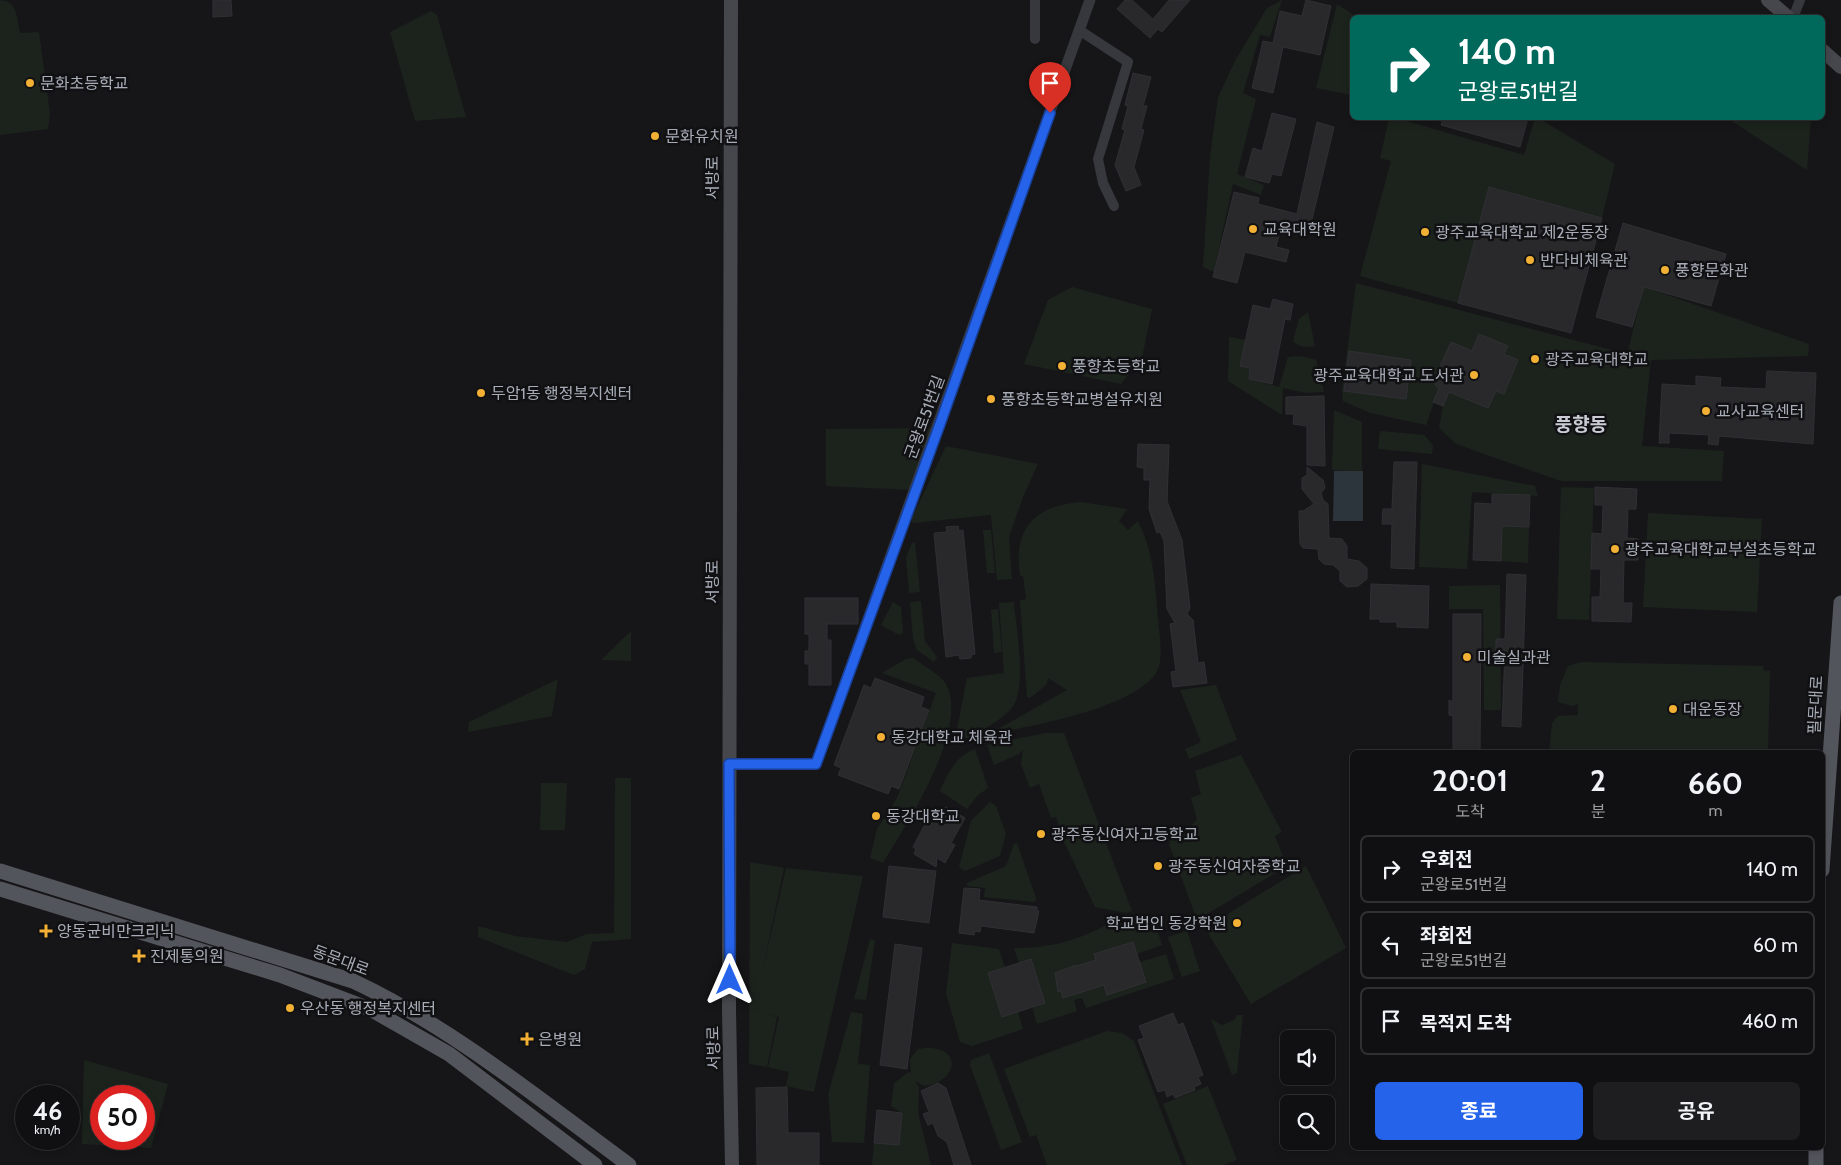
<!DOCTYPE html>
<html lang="ko">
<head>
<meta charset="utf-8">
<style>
	body { margin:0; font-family:Cabin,"Noto Sans KR",sans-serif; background:#1e1e20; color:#f1f3f6; height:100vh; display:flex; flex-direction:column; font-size:19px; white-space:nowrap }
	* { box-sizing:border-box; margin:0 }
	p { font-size:16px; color:#9c9d9f }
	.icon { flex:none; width:28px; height:28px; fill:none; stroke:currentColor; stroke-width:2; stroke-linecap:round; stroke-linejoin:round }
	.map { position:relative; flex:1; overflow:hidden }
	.drawer { position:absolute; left:1350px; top:750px; width:475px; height:400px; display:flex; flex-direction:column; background:#101012; border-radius:8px; box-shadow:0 2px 8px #0003,0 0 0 1px #303032 }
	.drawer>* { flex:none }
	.banner { position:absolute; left:1350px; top:15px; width:475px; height:105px; border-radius:8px; box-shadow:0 2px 8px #0003,0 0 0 1px #303032; background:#00695c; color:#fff; overflow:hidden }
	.tools { position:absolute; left:1280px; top:1030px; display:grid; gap:10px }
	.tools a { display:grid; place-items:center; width:55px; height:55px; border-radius:8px; background:#101012; box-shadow:0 2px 8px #0003,0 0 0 1px #303032; font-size:25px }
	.speed { position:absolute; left:15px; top:1085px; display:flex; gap:10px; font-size:25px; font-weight:700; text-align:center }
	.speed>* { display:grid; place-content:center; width:65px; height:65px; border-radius:50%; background:#101012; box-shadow:0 2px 8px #0003,0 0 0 1px #303032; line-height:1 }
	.speed small { font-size:12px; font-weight:400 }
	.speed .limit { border:8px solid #d22; background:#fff; color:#111 }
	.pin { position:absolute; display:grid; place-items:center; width:42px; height:42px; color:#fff; margin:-51px -21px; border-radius:50% 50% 50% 0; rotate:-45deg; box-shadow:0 0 5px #0007 }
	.pin .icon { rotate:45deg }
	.me { position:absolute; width:55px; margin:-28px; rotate:0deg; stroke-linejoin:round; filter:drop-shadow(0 0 4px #0008) }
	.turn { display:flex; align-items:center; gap:18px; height:105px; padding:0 25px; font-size:22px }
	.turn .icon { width:65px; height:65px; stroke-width:2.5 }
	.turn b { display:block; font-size:35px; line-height:42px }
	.eta { display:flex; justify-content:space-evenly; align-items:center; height:85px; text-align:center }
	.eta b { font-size:30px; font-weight:700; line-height:35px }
	.cta { display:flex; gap:10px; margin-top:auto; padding:10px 25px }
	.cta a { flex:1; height:58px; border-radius:8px; background:#2563eb; color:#fff; font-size:20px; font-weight:700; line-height:58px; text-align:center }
	.cta a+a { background:#1e1e20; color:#f1f3f6 }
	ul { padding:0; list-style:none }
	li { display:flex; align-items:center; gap:15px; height:68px; margin:0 10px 8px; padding:0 15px; border:2px solid #303032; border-radius:8px }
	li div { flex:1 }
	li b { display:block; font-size:19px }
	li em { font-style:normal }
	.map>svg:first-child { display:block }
</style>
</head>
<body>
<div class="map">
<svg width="1841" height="1165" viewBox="0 0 1841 1165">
	<rect width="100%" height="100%" fill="#161618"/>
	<!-- green -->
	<path fill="#1c231d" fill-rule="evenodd" d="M0,0C18,1 17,19 20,33L39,32L50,114L48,129L0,135Z
		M1282,0L1270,37L1260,35L1243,93L1256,99L1237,174L1264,185L1261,195L1233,184L1214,272L1203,267L1210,157L1218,97L1236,59L1267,8Z
		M1337,4L1355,16L1352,18V95L1316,88Z
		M431,11L437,15L466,117L415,121L390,32Z
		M1389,118H1396L1524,155L1535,118H1538L1615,164L1602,218L1489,187L1458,303L1360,276L1391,161L1380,158Z
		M1727,118H1811L1807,170Z
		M1356,283L1627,354L1644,287L1809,344L1808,356L1651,360L1642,446L1724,451L1722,481H1561L1456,444L1439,428L1443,406L1434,402L1426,425L1370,413L1343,401L1342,390Z
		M1072,287L1152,309L1142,358L1121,384L1024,364L1048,300Z
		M1308,312L1315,346C1307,348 1299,347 1293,341L1299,319Z
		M1229,337L1246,340L1240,365L1250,368L1249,379L1279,387L1288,357C1297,355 1307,357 1316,360L1324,392L1306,393L1283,388L1282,415L1228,381Z
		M1334,410L1362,422V472L1332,470Z
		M938,428L914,490L826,486V429Z
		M1380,431L1424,435L1433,445L1432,454L1378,449Z
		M946,446L1038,464L1023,497L1009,537L1012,579L997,580L991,515L913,523L911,520Z
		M1422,464L1535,486L1538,496L1472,492L1467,569L1419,567Z
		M1561,487L1594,488L1589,620L1557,619Z
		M1081,502L1127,509L1119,521L1128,530L1138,521C1152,549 1155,577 1157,609C1158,623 1164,656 1158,669C1142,706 1037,725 1000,732L998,729L1067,690L1048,678L1047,684L1030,698L1027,697L1020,600L1026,599L1023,576H1020C1013,527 1035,506 1081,502Z
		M1648,513L1762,519L1757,612L1643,607Z
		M1502,526L1529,527L1528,563L1501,561Z
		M983,530H991L995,573H987Z
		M915,542L920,592L909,593L906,557L912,543Z
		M1500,585L1501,710H1484L1483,609H1449V586Z
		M921,601L925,641L937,657L934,662L917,650L913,639L910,602Z
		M893,602L901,607L903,633L899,635L881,625Z
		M1014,602C1016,628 1028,690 1011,709C1001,721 982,729 969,738H961L957,735V729L967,678L1004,673L999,603Z
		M998,609L1002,652L994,653L991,610Z
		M631,631V661L601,660Z
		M913,658C922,665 940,674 946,684C970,728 906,825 883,863L870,858L877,829L897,798L936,693L882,673L906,659Z
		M1581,662L1764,666L1763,670L1770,671L1768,752H1549L1552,723L1558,716L1578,715V704L1572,706L1558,702L1560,685L1568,666Z
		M558,679L552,716L468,732L469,722Z
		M1216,685L1237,740L1189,759L1185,749L1201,742L1180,690Z
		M1045,733H1064L1132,911L1126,913L1095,907L1064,842L1056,817L1051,818L1039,784L1030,788L1021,764L1023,750L1019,754L994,765L987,745Z
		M975,749L988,788L978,795L967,809L940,791C948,773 956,756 975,749Z
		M1241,755L1282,832L1275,836L1287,866L1197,920L1169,844L1173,834L1188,829L1197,819L1191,798L1201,794L1195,771Z
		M615,778H631V939L592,942L585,969L574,975L478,937V926L515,936L567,942L587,934L614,933Z
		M541,783H567L565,830H540Z
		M990,802L996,806L1006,834L1000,856L965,871L959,867L971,821Z
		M1017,843L1036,898L1035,902L984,897L985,888L967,886V883L1006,866L1014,844Z
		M750,862L784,868L762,973L786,868L863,876L814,1092L786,1086L789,1072L768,1067L779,1017L758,1012L777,1017L767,1067L749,1064Z
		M1306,866L1346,948L1251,1004L1205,928Z
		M1118,919L1158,932L1162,945L1137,954L1140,962L1166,954L1174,979L1086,1008L1082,998L1074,1000L1077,1011L1037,1024L1032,1007L1045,1003L1031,960L1019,963L1014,948C1055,948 1082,939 1118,919Z
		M1187,931L1200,971L1182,977L1168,937Z
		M870,939L875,940L866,1000L854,999Z
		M952,943L999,949L1005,968L988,973L1002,1017L1018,1012L1023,1029L972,1046L960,1042L946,993Z
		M851,1012L863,1014L858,1064L870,1065L864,1143L832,1142L828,1095Z
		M1237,1015H1243L1237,1073L1232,1075L1211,1019L1222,1025L1234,1020Z
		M1107,1031L1122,1033L1134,1041L1182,1165H1047L1036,1135L1030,1137L1004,1069Z
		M925,1048C964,1046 957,1083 924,1086L915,1081L919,1087L918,1113L931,1165H872L874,1143L899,1145L902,1113L891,1106L894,1083L909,1072L911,1074L910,1059L918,1049Z
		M989,1053L1022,1142L1001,1150L970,1065L971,1060Z
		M84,1060L168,1084L151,1148L82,1144ZM101,1096H144V1139H101Z
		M1208,1086L1237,1160L1224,1165H1187L1163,1104Z"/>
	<!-- water -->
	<path fill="#2c353c" d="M1334,471H1363V521H1333Z"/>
	<!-- building -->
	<path fill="#29292c" stroke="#303034" d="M213,0H231L232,16L213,17Z
		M1125,0H1132L1153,19L1169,0H1190L1162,32L1158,29L1150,38L1117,9Z
		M1306,0L1331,6L1320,55L1283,47L1273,93L1252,88L1263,41L1273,43L1280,11L1302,16Z
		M1133,73L1151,77L1143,106H1147L1141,129L1144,130L1134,167L1141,185L1126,191L1115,165L1125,130L1122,129L1128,106L1125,105Z
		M1272,113L1296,119L1281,176L1272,174L1269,183L1245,177L1253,148L1262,151Z
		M1443,118H1528L1520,147L1441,125Z
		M1317,122L1334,127L1309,232L1281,227L1276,247L1289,250L1286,262L1245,252L1237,283L1213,277L1234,192L1259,198L1258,204L1297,214Z
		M1489,187L1602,218L1571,333L1458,303Z
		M1623,223L1726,254L1711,306L1644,287L1632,327L1596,317Z
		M1273,299L1293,304L1290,320L1285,319L1272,384L1249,379L1250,368L1240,366L1253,305L1270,309Z
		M1479,334L1508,346L1504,354L1518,360L1504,394L1496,391L1488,408L1449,392L1443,406L1433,402L1439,389L1433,382L1451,342L1472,351Z
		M1349,351L1411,360L1406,399L1344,391Z
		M1767,371L1816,373L1813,444L1719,436L1718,445L1708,444L1709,435L1669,433V443H1659L1662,384L1696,386V376L1721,378L1720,387L1766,389Z
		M1324,396L1325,466L1307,465V426L1293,424L1294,414H1286V397Z
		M1138,444L1169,445L1167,501L1182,540L1190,608L1187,614L1193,620L1198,663L1204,662L1207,683L1173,687L1171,672L1176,671L1170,624L1175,623L1167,609L1164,541L1160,532L1157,533L1149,509L1150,480H1144V468L1137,467Z
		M1394,462H1417L1414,569L1391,568L1392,524H1382L1383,509H1392Z
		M1307,467L1323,480L1325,488L1321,493L1323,500L1328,504L1329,538L1342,539L1347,546V559L1359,561L1367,568V579L1358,586L1347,587L1340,581V571L1333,565L1324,564L1319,559L1318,549L1303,548L1300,544L1299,511H1303L1314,504L1302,489V478L1307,475Z
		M1595,487L1637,489L1636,509H1628L1627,538L1638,539V560H1624L1623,603H1632L1631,622L1592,621V597H1600L1601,569H1591L1592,533L1602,534L1603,505H1595Z
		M1492,494L1530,495L1529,527L1502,526L1501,561L1473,560L1475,503L1492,504Z
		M958,526L959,531L963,530L975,654L971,655V658L960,659L959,655L946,657L934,533L947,532L946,527Z
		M1507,574L1526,575L1521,727L1502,726L1505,651L1496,650V639H1505Z
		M1371,584L1429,586L1428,628L1397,627V622H1380V619H1370Z
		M805,598H858V624H827V640H831V685H809V664H805V651H809V634H805Z
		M1453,614H1481L1480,752H1453V716L1449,715V700L1453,702Z
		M875,678L924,697L921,707L929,710L899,789L891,786L888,794L838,775L841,768L834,765L864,685L871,688Z
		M946,807L965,818L951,843L955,845L945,863L937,858L936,867L914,854L916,849L913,847L925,824L929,827L934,819L938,822Z
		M889,866L936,871L929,923L883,917Z
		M964,888L980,889L979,900L1037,907V911H1039L1034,933L981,926L980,932L975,931L974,935L959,933Z
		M1133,942L1146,982L1107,995L1104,985L1063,998L1061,991L1058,992L1055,973L1076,965L1077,966L1096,960L1094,954Z
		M895,944L922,948L907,1069L880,1065Z
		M1031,959L1045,1003L1002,1017L988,973Z
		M1173,1013L1178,1025L1183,1023L1203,1075L1198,1077L1201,1084L1194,1087L1195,1090L1175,1098L1173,1094L1167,1097L1165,1090L1158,1092L1138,1040L1144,1038L1139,1026Z
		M938,1083L946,1088L971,1165H954L947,1142L938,1136L933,1123L928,1125L923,1114L929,1112L921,1091Z
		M787,1087L788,1133H819V1165H757L756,1088Z
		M877,1110L902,1113L899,1145L874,1143Z"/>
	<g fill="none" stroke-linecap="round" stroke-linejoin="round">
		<!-- minor -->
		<path stroke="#37383d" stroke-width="10" d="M1035,0V39
			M1793,18L1800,0
			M1079,30L1128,62L1098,159L1103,183L1114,206"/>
		<!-- tertiary -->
		<path stroke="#37383d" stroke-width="11" d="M729,764H816L1090,0"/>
		<!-- secondary -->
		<path stroke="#45474d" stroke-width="14" d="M731,0L729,1010L732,1165
			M1768,0L1789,18
			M1822,50L1841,67"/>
		<!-- primary -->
		<path stroke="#53555c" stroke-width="15" d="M1822,870L1841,603
			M0,871L353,981C453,1028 540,1100 629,1165
			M0,889L280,975L372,1010L449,1054L595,1165
			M1816,1165V1148"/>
	</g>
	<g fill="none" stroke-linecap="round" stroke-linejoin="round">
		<defs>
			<path id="route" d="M730,980L729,764H816L940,424L1050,113"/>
		</defs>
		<!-- route casing -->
		<use href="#route" stroke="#184099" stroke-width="12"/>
		<!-- route -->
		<use href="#route" stroke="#2563eb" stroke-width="9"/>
	</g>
	<!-- markers -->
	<g fill="#f2b134" stroke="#111113" stroke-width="2">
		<circle cx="30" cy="83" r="5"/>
		<circle cx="655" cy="136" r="5"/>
		<circle cx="1253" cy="229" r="5"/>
		<circle cx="1425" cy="232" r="5"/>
		<circle cx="1530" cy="260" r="5"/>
		<circle cx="1665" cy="270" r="5"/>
		<circle cx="1535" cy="359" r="5"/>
		<circle cx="1062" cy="366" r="5"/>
		<circle cx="1474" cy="375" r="5"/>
		<circle cx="481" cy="393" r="5"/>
		<circle cx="991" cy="399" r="5"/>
		<circle cx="1706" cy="411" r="5"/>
		<circle cx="1615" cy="549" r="5"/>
		<circle cx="1467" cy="657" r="5"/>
		<circle cx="1673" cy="709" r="5"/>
		<circle cx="881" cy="737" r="5"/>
		<circle cx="876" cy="816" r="5"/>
		<circle cx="1041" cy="834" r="5"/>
		<circle cx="1158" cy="866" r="5"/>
		<circle cx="1237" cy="923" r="5"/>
		<path d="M43.5 923.5h5v5h5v5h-5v5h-5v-5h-5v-5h5z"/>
		<path d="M136.5 948.5h5v5h5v5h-5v5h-5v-5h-5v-5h5z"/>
		<circle cx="290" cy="1008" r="5"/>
		<path d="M524.5 1031.5h5v5h5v5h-5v5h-5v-5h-5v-5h5z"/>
	</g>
	<g text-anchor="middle" stroke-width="5" stroke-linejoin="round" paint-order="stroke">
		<!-- poi labels -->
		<g font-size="16" fill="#a8adb8" stroke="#111113" text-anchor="start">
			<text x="40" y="89">문화초등학교</text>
			<text x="665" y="142">문화유치원</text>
			<text x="1263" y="235">교육대학원</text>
			<text x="1435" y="238">광주교육대학교 제2운동장</text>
			<text x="1540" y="266">반다비체육관</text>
			<text x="1675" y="276">풍향문화관</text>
			<text x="1545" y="365">광주교육대학교</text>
			<text x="1072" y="372">풍향초등학교</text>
			<text x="1464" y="381" text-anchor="end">광주교육대학교 도서관</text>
			<text x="491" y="399">두암1동 행정복지센터</text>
			<text x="1001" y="405">풍향초등학교병설유치원</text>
			<text x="1716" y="417">교사교육센터</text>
			<text x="1625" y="555">광주교육대학교부설초등학교</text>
			<text x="1477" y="663">미술실과관</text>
			<text x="1683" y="715">대운동장</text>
			<text x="891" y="743">동강대학교 체육관</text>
			<text x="886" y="822">동강대학교</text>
			<text x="1051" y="840">광주동신여자고등학교</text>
			<text x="1168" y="872">광주동신여자중학교</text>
			<text x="1227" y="929" text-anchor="end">학교법인 동강학원</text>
			<text x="57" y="937">양동균비만크리닉</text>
			<text x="150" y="962">진제통의원</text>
			<text x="300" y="1014">우산동 행정복지센터</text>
			<text x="538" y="1045">은병원</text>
		</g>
		<!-- street labels -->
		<g font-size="16" fill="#a8adb8" stroke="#111113">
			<text transform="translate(712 178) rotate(-90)" y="6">서방로</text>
			<text transform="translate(924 417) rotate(-70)" y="6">군왕로51번길</text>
			<text transform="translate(712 582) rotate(-90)" y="6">서방로</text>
			<text transform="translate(1815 705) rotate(-87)" y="6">필문대로</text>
			<text transform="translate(341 960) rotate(20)" y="6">동문대로</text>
			<text transform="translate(713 1048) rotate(-91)" y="6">서방로</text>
		</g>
		<!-- quarter labels -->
		<g font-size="19" font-weight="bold" fill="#c9ccd4" stroke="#111113">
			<text x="1581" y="431">풍향동</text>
		</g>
	</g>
</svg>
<div class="tools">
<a><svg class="icon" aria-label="sound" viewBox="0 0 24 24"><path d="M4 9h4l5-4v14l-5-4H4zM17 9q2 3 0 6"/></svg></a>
<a><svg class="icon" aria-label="search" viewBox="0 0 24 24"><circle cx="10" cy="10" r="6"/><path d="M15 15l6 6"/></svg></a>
</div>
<div class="speed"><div>46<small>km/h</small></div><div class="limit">50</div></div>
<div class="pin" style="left:1050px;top:113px;background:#d93025"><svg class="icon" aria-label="arrive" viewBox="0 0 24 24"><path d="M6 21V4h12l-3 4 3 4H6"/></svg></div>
<svg class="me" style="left:730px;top:980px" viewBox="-20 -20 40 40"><path d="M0-17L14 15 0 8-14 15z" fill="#2563eb" stroke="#fff" stroke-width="4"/></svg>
<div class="banner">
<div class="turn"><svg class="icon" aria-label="right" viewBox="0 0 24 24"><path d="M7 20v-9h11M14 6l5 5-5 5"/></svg><div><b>140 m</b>군왕로51번길</div></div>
</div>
<section class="drawer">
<div class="eta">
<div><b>20:01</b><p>도착</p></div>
<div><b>2</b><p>분</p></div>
<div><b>660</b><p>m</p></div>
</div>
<ul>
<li><svg class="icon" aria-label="right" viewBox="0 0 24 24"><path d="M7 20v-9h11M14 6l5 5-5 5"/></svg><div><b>우회전</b><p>군왕로51번길</p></div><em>140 m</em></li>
<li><svg class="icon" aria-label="left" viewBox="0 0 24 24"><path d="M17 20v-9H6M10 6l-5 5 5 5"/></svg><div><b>좌회전</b><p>군왕로51번길</p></div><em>60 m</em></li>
<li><svg class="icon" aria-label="arrive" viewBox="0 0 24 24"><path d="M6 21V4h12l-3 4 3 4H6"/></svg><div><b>목적지 도착</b></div><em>460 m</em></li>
</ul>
<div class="cta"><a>종료</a><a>공유</a></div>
</section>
</div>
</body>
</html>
